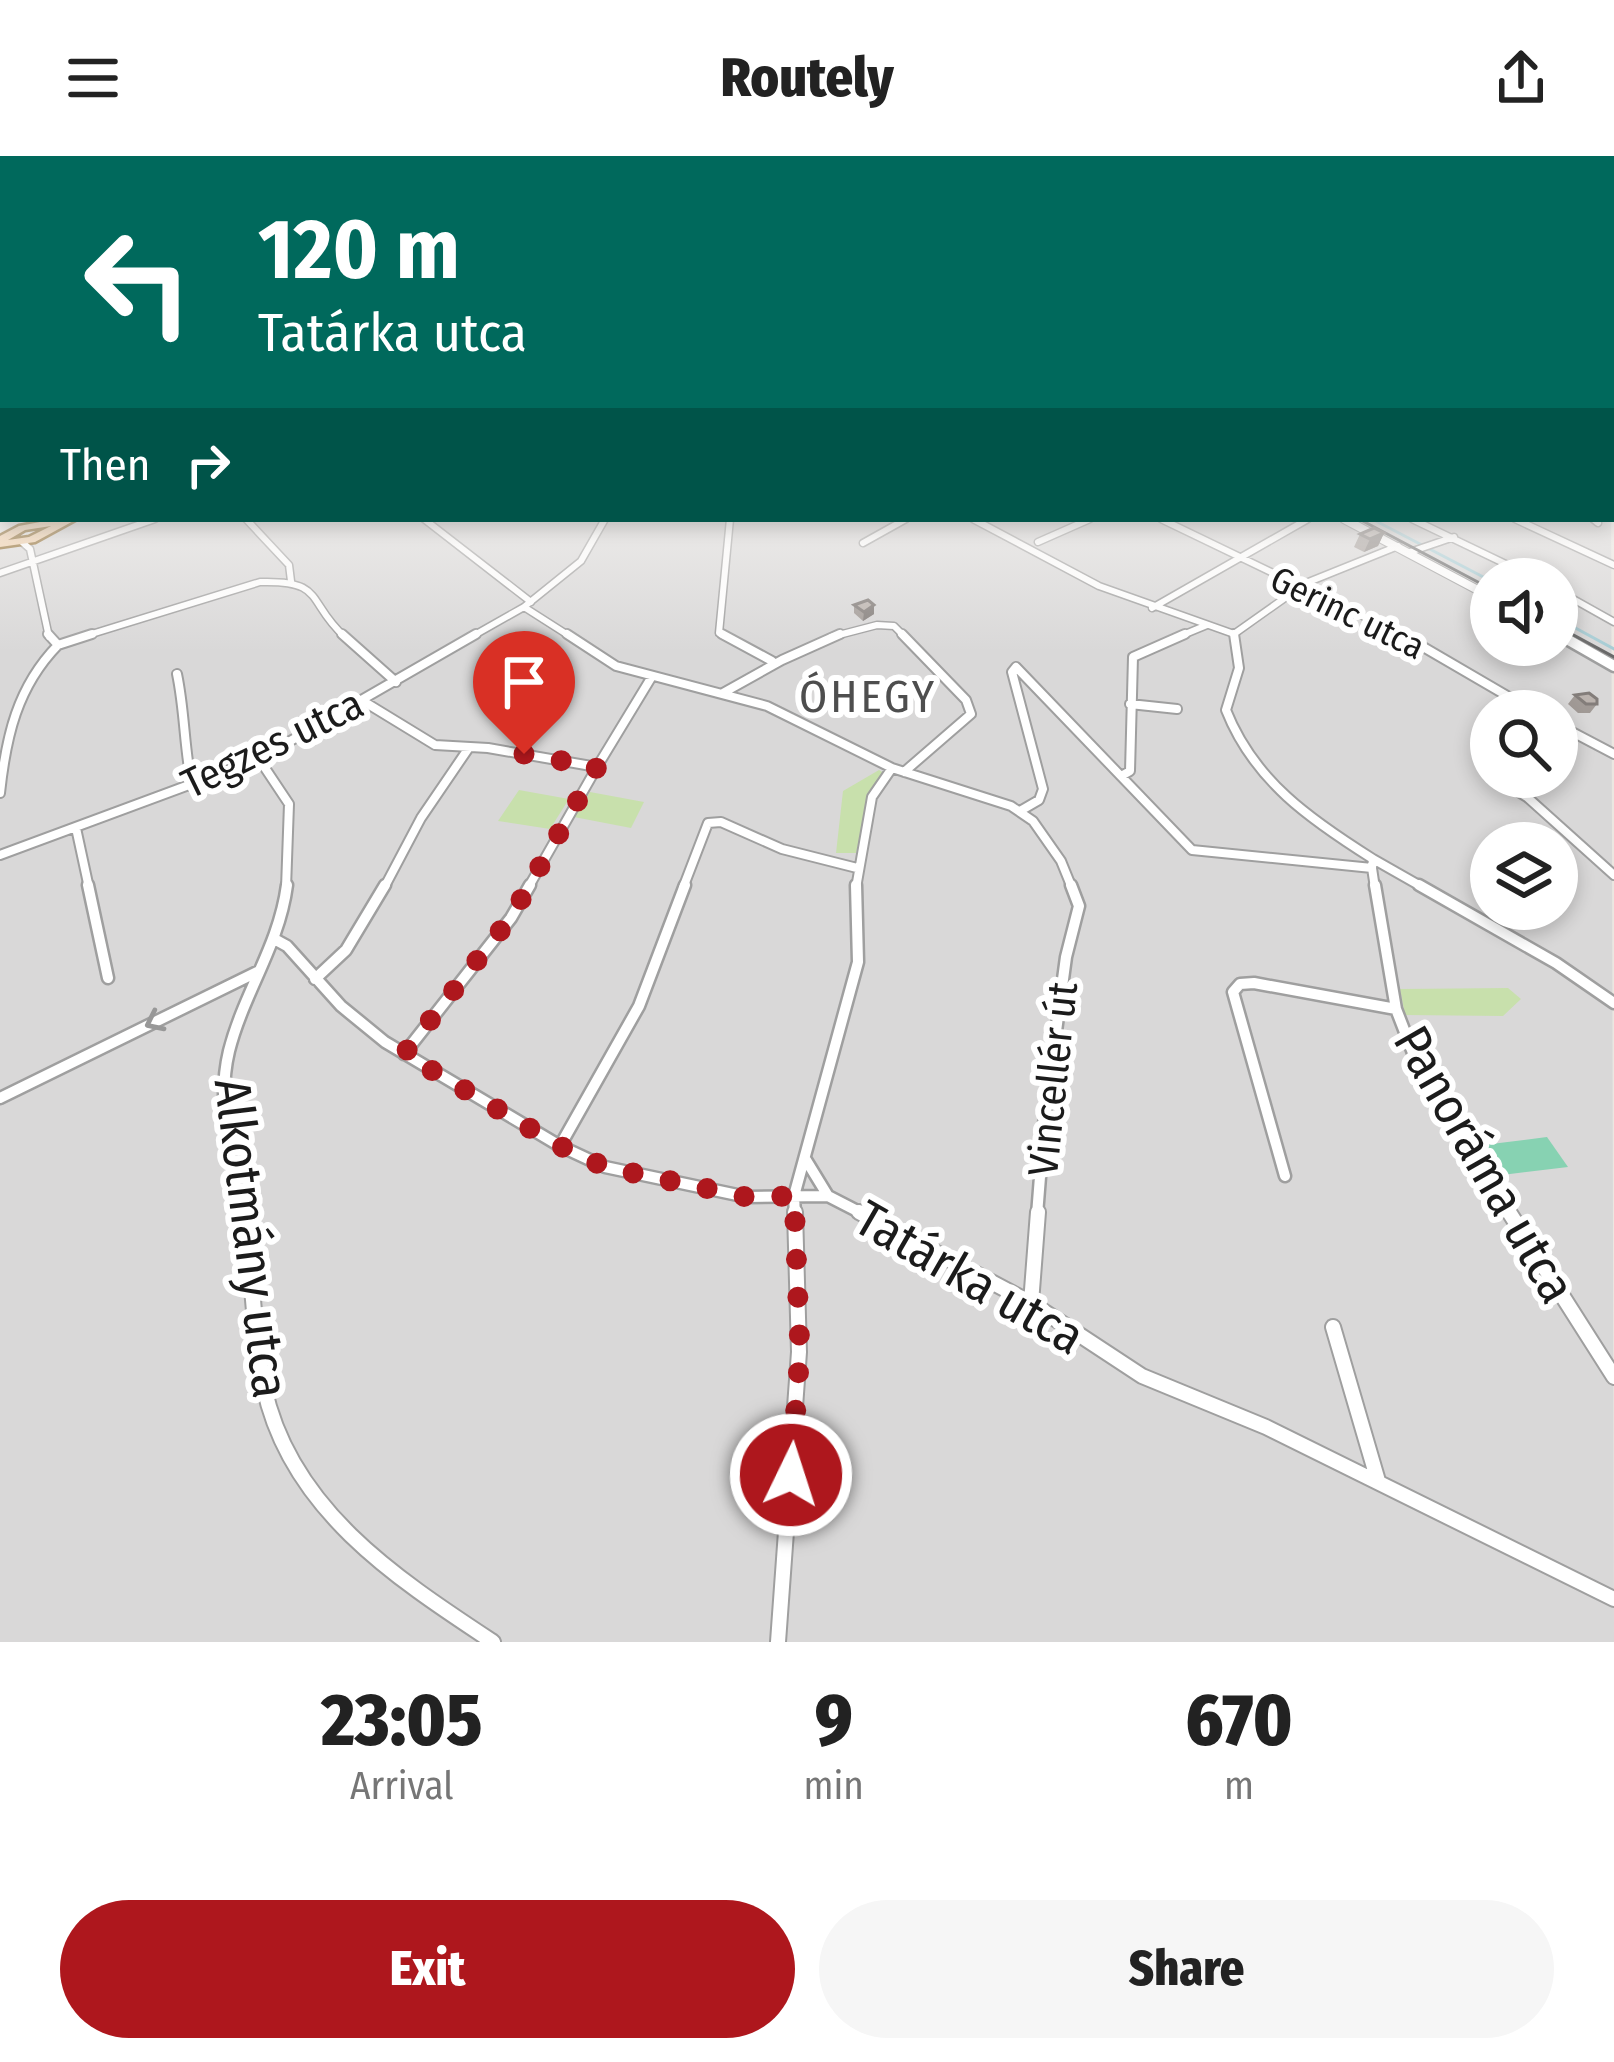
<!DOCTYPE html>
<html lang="en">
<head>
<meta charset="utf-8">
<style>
	body { margin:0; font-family:"Fira Sans Condensed",sans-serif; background:#f6f6f6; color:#222; height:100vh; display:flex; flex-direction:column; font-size:45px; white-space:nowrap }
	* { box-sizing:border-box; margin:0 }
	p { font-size:39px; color:#767676 }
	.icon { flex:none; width:66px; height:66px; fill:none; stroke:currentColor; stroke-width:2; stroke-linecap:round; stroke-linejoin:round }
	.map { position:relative; height:1486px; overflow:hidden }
	.drawer { display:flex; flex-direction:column; background:#fff; flex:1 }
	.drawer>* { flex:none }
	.top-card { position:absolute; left:0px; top:0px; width:1614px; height:366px; box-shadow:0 6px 18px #0003; background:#00695c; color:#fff; overflow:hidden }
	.buttons { position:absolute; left:1470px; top:402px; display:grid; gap:24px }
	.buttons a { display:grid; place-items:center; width:108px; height:108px; border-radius:50%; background:#fff; box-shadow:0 6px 18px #0003; font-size:60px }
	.pin { position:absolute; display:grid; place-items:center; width:102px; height:102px; color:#fff; margin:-123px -51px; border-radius:50% 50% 50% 0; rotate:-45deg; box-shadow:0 0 12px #0007 }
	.pin .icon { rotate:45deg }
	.me { position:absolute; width:132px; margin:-66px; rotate:4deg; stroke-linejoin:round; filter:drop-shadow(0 0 9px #0008) }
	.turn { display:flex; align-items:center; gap:42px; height:252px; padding:0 60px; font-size:54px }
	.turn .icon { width:156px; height:156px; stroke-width:2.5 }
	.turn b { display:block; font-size:84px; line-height:102px }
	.then { display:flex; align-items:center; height:114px; padding:0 60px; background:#0003; gap:24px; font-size:45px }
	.eta { display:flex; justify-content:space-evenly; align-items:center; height:204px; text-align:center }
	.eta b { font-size:72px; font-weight:800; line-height:84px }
	.primary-button { display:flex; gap:24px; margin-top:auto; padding:24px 60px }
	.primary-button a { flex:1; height:138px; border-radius:72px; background:#ae171d; color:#fff; font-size:48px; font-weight:800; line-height:138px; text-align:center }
	.primary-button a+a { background:#f6f6f6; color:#222 }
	header { display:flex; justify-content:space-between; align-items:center; height:156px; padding:0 60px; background:#fff; font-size:54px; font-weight:800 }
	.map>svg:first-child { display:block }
</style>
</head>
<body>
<header><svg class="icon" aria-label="menu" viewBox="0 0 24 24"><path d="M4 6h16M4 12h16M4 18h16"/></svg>Routely<svg class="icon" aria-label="share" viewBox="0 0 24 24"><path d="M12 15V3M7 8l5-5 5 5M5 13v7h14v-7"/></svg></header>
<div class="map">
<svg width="1614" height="1486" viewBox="0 0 1614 1486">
	<rect width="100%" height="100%" fill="#ebe7e1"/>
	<!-- residential -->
	<path fill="#d9d8d8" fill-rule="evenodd" d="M1611,288L1614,1486H0V390L83,363H1611ZM1491,423H1557V489H1491ZM1491,555H1557V621H1491ZM1491,687H1557V753H1491Z"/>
	<!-- grass -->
	<path fill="#c8e0ac" d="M879,614L884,617L872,633L856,697H836L843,635Z
		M519,634L569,643L550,673L498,665Z
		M590,636L644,646L631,672L574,661Z
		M1508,832L1521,843L1503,860L1405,859L1400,833Z"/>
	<!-- pitch -->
	<path fill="#87d2b2" d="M1547,981L1568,1011L1502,1019L1483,989Z"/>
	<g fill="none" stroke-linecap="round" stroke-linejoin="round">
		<!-- stream -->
		<path stroke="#a6ccd4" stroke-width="3" d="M1372,363L1491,425
			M1557,462L1614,493"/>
		<defs>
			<path id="minor-far3" d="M246,363L289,409L291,425
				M424,363L531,446
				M973,363L1099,430L1234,478
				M1161,363L1406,481
				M1412,363L1537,423
				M1515,363L1614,409
				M1593,363L1598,367
				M22,386L30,393L49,481
				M1038,386L1090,363
				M863,387L906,363
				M1410,396L1454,381
				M0,417L155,363
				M1557,434L1614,466
				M524,451L571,481
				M1152,452L1308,363
				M1234,478L1306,427L1398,390
				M82,481L260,426C326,424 306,446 345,481
				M471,481L524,451L581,405L605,363
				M727,481L719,477L730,363
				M831,481L877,469L894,470L905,481
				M1178,481L1207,469"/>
			<path id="minor-far2" d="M48,478L58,489
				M342,478L396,526
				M567,478L616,510L767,550L892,612L1011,650L1033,665L1061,705L1072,732
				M722,478L772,505
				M902,478L966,544L971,558L904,616
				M1234,478L1239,512L1226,554C1254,625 1311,664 1373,703
				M1401,478L1533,555
				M58,489L92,478
				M1016,511L1192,694L1372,712L1373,703L1424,732
				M1016,511L1012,516L1043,633L1039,644L1020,655
				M177,518C185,556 184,592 192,630
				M723,537L782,504L840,478
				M363,545L435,589L488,592L597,611L528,732
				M1130,548L1177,553
				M1557,568L1614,598
				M259,603L289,648L286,732
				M597,611L651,522
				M1123,619L1130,615L1133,501L1185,478
				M1494,621L1527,641L1614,719
				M0,637C6,581 17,531 58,489
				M76,672L89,732
				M0,699L259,603L476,478
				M1372,712L1375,732
				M384,732L421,662L468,593
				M683,732L708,667L721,666L782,693L857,712
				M856,732L872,641L892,612"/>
			<path id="minor-far1" d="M88,729L108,822
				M1375,729L1396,853L1415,902L1511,1059
				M1419,729L1556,807L1614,847
				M276,784L287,790L341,850L385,886L560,990L605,1011L747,1041L828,1040L865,1059
				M315,823L346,794L385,729
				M404,898L511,762L530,729
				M0,942L259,815
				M560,990L639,850L685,729
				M806,1004L828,1040
				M1285,1020L1233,836L1240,828L1254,827L1396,853
				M242,1059C231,1006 216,949 229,895C244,836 279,790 287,729
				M795,1059L794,1040L858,806L856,729
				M1037,1059L1045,957L1066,801L1079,750L1071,729"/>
			<path id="minor" d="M242,1056C254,1114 252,1174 264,1231C290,1353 396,1422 493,1486
				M859,1056L1031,1147L1142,1220L1266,1271L1614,1443
				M1509,1056L1614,1221
				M1031,1147L1038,1056
				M1333,1171L1378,1325
				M778,1486L799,1196L795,1056"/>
			<path id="tertiary-far1" d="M1344,363L1491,441
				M1557,478L1563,481"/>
			<path id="tertiary" d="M1558,478L1614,510"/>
			<path id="primary" d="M56,363L60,365L77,363L35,386L0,391V380L19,370ZM51,370L29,381L8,384L25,374Z"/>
		</defs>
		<!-- minor-far3 casing -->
		<use href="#minor-far3" stroke="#9f9f9f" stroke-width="9"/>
		<!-- minor-far2 casing -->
		<use href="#minor-far2" stroke="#9f9f9f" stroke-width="12"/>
		<!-- minor-far1 casing -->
		<use href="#minor-far1" stroke="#9f9f9f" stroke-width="15"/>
		<!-- minor casing -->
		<use href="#minor" stroke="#9f9f9f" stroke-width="18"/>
		<!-- tertiary-far1 casing -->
		<use href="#tertiary-far1" stroke="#9f9f9f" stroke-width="10"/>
		<!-- tertiary casing -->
		<use href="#tertiary" stroke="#9f9f9f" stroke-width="15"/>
		<!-- primary casing -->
		<use href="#primary" stroke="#805711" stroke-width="5"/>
		<!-- minor-far3 -->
		<use href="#minor-far3" stroke="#fff" stroke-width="6"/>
		<!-- minor-far2 -->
		<use href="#minor-far2" stroke="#fff" stroke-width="8"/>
		<!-- minor-far1 -->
		<use href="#minor-far1" stroke="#fff" stroke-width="10"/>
		<!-- minor -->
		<use href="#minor" stroke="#fff" stroke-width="14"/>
		<!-- tertiary-far1 -->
		<use href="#tertiary-far1" stroke="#fff" stroke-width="8"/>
		<!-- tertiary -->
		<use href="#tertiary" stroke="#fff" stroke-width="10"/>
		<!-- primary -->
		<use href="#primary" fill="#f0cba1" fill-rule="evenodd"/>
		<!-- tram -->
		<path stroke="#696969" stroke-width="3" d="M1359,363L1491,433
			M1557,470L1614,501"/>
	</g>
	<!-- wall -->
	<path fill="#a19a96" d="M1384,377L1378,390L1364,396L1354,391L1360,378Z
		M854,449L874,458L863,465L854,457Z
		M1575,539L1597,548L1590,557H1578L1568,548Z"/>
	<!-- shaded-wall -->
	<path fill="#837d7a" d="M1384,377L1378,390L1364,396L1370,383Z
		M874,449V458L863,465L864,456Z"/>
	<!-- building -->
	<path fill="#bbb3ae" stroke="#837d7a" stroke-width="3" d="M1374,372L1384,377L1370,383L1360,378Z
		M868,444L874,449L864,456L854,449Z
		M1589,537L1597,543V548H1586L1575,539Z"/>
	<!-- one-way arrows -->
	<defs><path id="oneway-chevron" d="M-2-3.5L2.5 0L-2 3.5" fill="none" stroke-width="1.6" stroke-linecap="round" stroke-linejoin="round" transform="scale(3)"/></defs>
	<use stroke="#989898" href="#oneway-chevron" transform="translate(154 866) rotate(154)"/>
	<!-- sky -->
	<linearGradient id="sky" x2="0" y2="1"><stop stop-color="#8dbee0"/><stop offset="0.58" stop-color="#f6f4f2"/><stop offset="1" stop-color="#f6f4f2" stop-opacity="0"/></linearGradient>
	<rect width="1614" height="496" fill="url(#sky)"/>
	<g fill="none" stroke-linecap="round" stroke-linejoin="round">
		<!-- route -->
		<path stroke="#ae171d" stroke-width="21" stroke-dasharray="0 37.8" d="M524,598L597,611L511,761L404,898L560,990L605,1011L747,1041L794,1040L800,1196L791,1319"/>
	</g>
	<g text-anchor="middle" stroke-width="12" stroke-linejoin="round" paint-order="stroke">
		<!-- far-street labels -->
		<g font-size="36" fill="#1b1b1b" stroke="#fff">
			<text transform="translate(1348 456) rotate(26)" y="13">Gerinc utca</text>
		</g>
		<!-- street labels -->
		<g font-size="42" fill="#1b1b1b" stroke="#fff">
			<text transform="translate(272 587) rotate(-26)" y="15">Tegzes utca</text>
			<text transform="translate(1052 923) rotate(-84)" y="15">Vincellér út</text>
		</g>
		<!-- neighbourhood labels -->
		<g font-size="45" letter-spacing="3" fill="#4e4e4e" stroke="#fff">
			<text x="868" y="556">ÓHEGY</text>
		</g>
		<!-- near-street labels -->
		<g font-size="51" fill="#1b1b1b" stroke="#fff">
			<text transform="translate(1485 1008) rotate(60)" y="18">Panoráma utca</text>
			<text transform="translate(252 1082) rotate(83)" y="18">Alkotmány utca</text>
			<text transform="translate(970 1121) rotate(30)" y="18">Tatárka utca</text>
		</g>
	</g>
</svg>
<div class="buttons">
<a><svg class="icon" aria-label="sound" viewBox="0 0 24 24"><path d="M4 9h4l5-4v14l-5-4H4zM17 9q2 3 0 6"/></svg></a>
<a><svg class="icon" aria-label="search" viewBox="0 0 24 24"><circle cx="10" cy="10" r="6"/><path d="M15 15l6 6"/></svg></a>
<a><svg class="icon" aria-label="layers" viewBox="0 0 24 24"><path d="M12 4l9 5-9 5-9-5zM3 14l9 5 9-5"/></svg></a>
</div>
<div class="pin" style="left:524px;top:598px;background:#d93025"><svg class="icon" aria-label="arrive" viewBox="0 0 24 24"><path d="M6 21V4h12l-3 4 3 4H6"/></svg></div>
<svg class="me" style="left:791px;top:1319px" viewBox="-20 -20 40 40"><circle r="17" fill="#ae171d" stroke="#fff" stroke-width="3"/><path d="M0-11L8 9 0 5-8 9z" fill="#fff"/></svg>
<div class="top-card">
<div class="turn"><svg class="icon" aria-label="left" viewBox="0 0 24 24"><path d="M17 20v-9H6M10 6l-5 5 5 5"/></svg><div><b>120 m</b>Tatárka utca</div></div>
<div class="then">Then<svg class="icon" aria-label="right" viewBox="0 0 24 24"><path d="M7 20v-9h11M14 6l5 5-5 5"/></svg></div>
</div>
</div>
<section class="drawer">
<div class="eta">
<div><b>23:05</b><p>Arrival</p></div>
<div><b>9</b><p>min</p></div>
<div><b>670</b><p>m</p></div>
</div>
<div class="primary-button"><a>Exit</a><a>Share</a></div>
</section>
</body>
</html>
